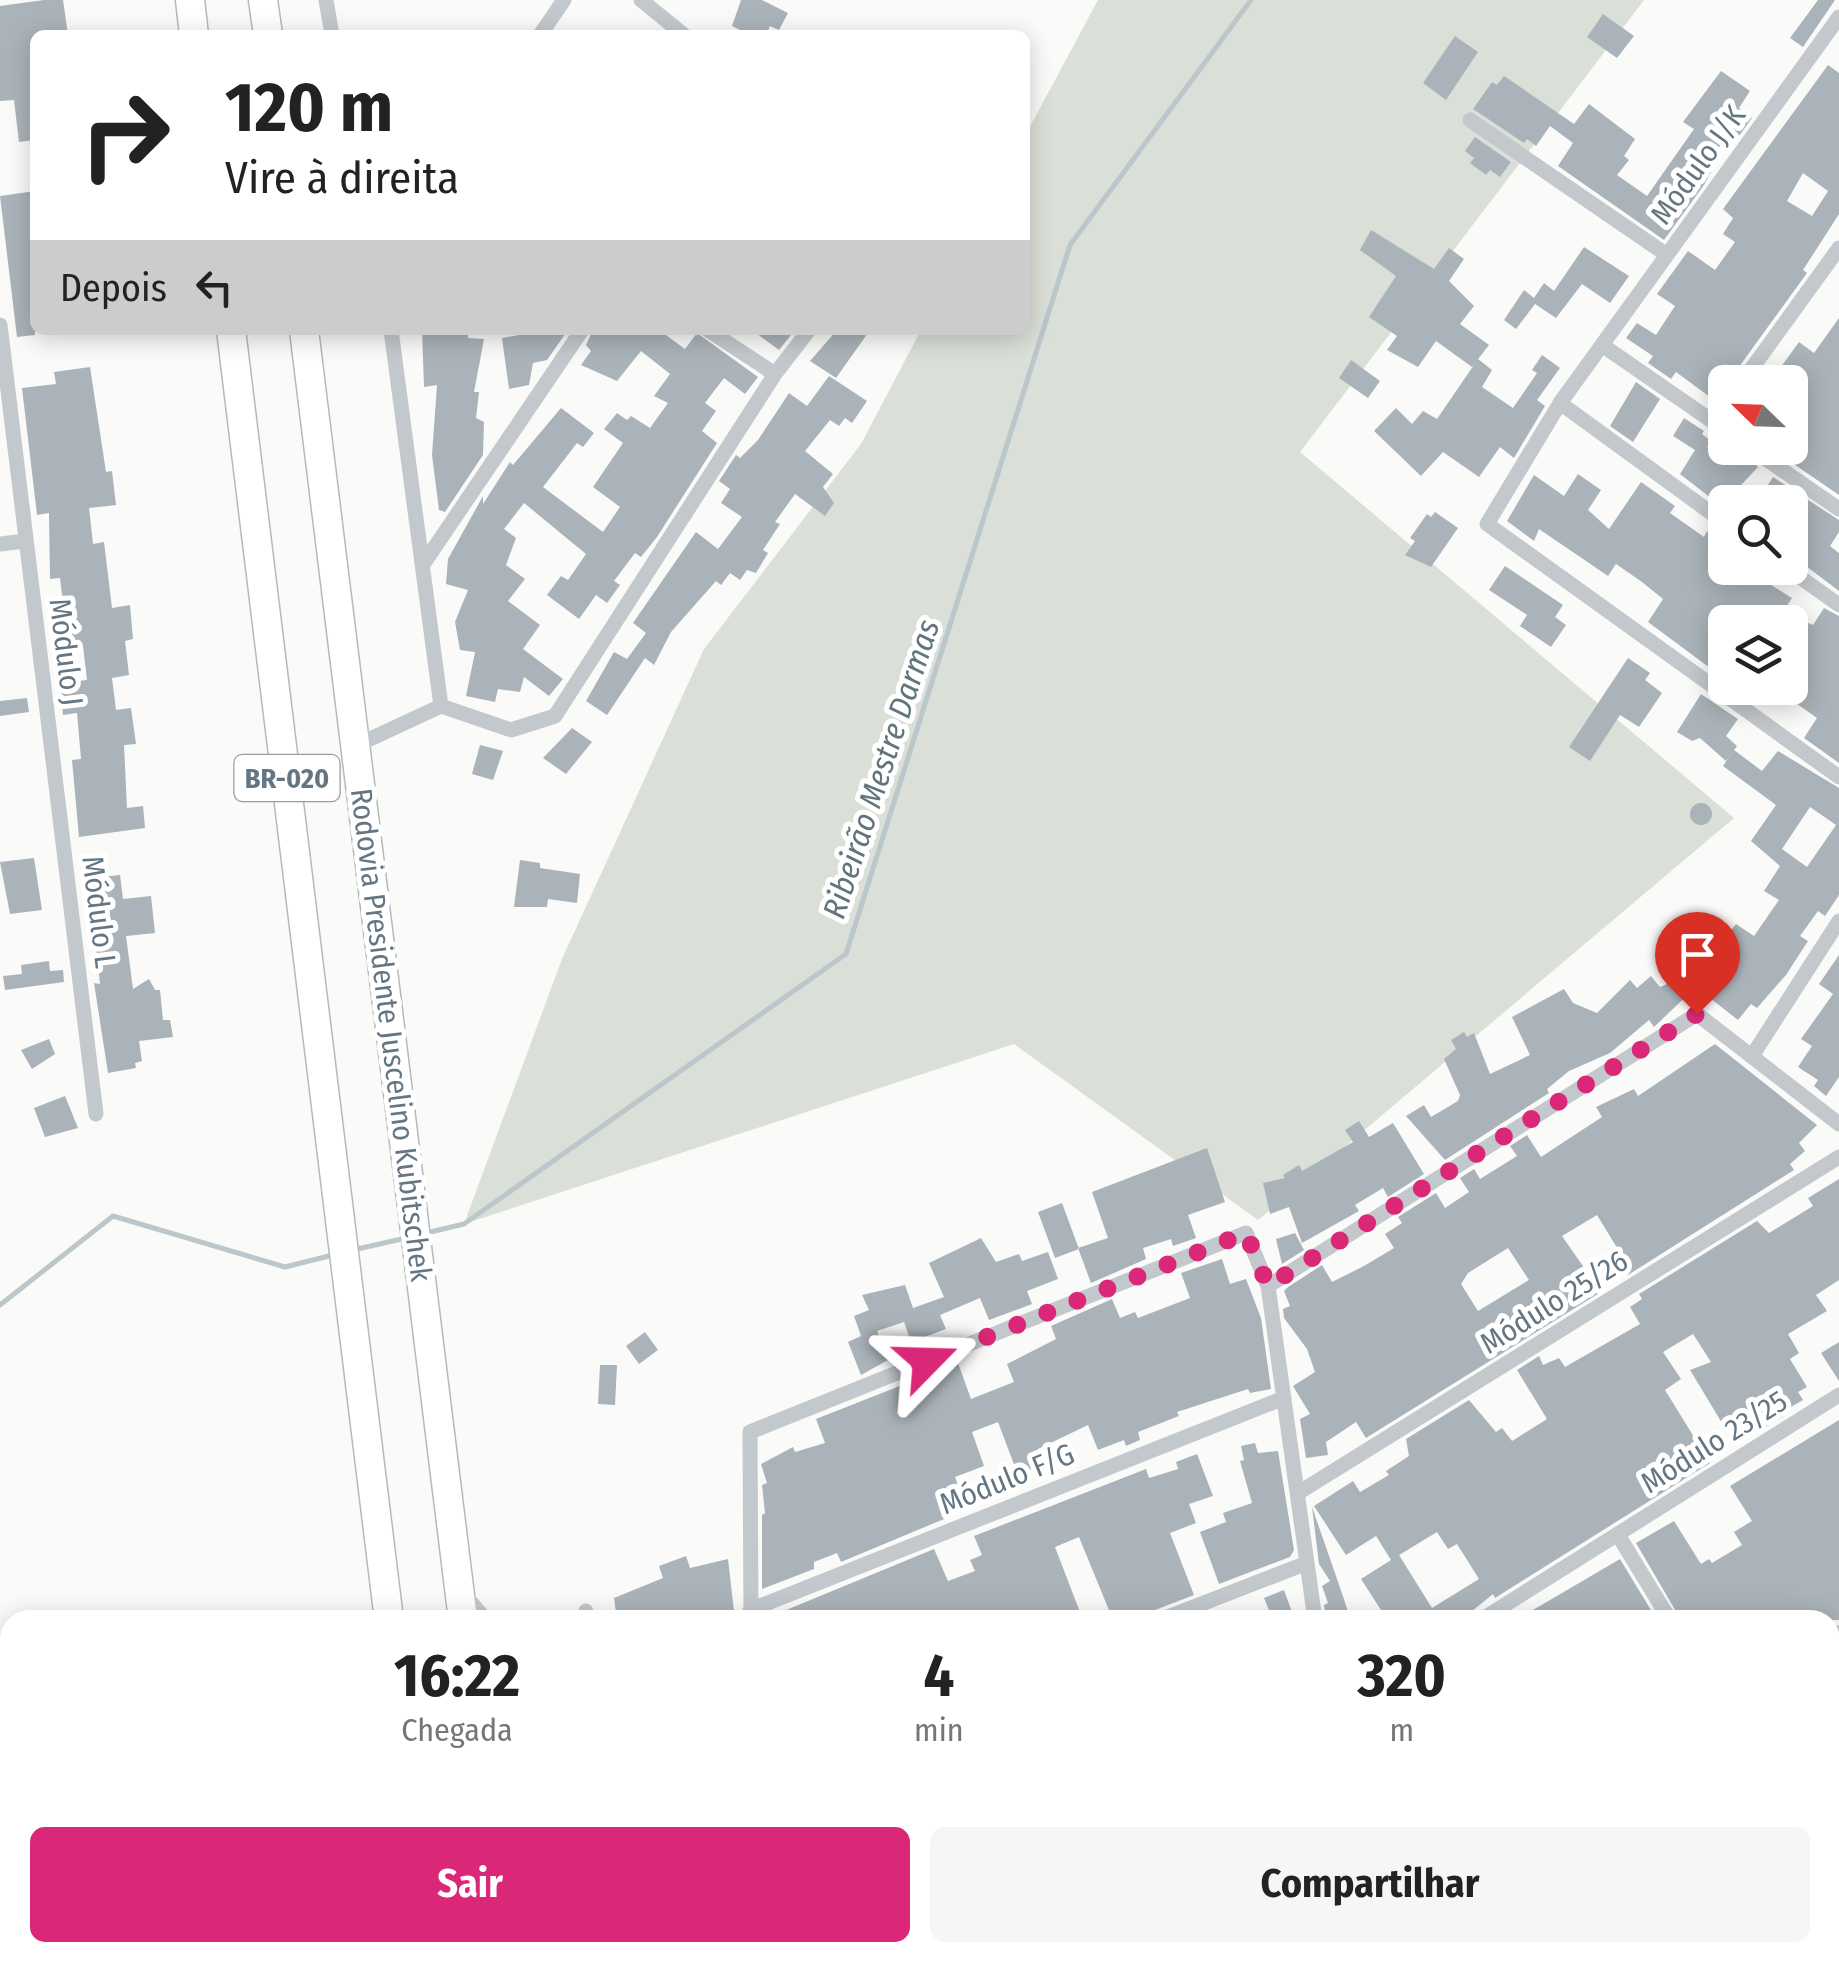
<!DOCTYPE html>
<html lang="pt">
<head>
<meta charset="utf-8">
<style>
	body { margin:0; font-family:"Fira Sans Condensed",sans-serif; background:#f6f6f6; color:#222; height:100vh; display:flex; flex-direction:column; font-size:38px; white-space:nowrap }
	* { box-sizing:border-box; margin:0 }
	p { font-size:32px; color:#767676 }
	.icon { flex:none; width:55px; height:55px; fill:none; stroke:currentColor; stroke-width:2; stroke-linecap:round; stroke-linejoin:round }
	.map { position:relative; flex:1; overflow:hidden }
	.side { position:absolute; left:0px; top:1610px; width:1840px; height:352px; display:flex; flex-direction:column; background:#fff; border-radius:30px 30px 0 0; box-shadow:0 5px 25px #0003 }
	.side>* { flex:none }
	.top-card { position:absolute; left:30px; top:30px; width:1000px; height:305px; border-radius:15px; box-shadow:0 5px 25px #0003; background:#fff; color:#222; overflow:hidden }
	.needle { width:65px; rotate:293deg }
	.buttons { position:absolute; left:1708px; top:365px; display:grid; gap:20px }
	.buttons a { display:grid; place-items:center; width:100px; height:100px; border-radius:15px; background:#fff; box-shadow:0 5px 25px #0003; font-size:50px }
	.pin { position:absolute; display:grid; place-items:center; width:85px; height:85px; color:#fff; margin:-102px -42px; border-radius:50% 50% 50% 0; rotate:-45deg; box-shadow:0 0 10px #0007 }
	.pin .icon { rotate:45deg }
	.me { position:absolute; width:110px; margin:-55px; rotate:68deg; stroke-linejoin:round; filter:drop-shadow(0 0 8px #0008) }
	.turn { display:flex; align-items:center; gap:35px; height:210px; padding:0 30px; font-size:45px }
	.turn .icon { width:130px; height:130px; stroke-width:2.5 }
	.turn b { display:block; font-size:70px; line-height:85px }
	.then { display:flex; align-items:center; height:95px; padding:0 30px; background:#0003; gap:20px; font-size:38px }
	.eta { display:flex; justify-content:space-evenly; align-items:center; height:170px; text-align:center }
	.eta b { font-size:60px; font-weight:700; line-height:70px }
	.primary-button { display:flex; gap:20px; margin-top:auto; padding:20px 30px }
	.primary-button a { flex:1; height:115px; border-radius:15px; background:#db2777; color:#fff; font-size:40px; font-weight:700; line-height:115px; text-align:center }
	.primary-button a+a { background:#f6f6f6; color:#222 }
	.map>svg:first-child { display:block }
</style>
</head>
<body>
<div class="map">
<svg width="1839" height="1961" viewBox="0 0 1839 1961">
	<rect width="100%" height="100%" fill="#fafaf8"/>
	<!-- green -->
	<path fill="#dadfd7" d="M1098,0H1644L1300,452L1734,818L1258,1220L1014,1044L464,1224L562,959L704,649L861,444L921,330H1025V136Z"/>
	<g fill="none" stroke-linecap="round" stroke-linejoin="round">
		<!-- stream -->
		<path stroke="#bbc7cb" stroke-width="5" d="M426,1233L464,1224L846,954L1070,245L1251,0
			M353,1250L406,1238
			M0,1305L113,1216L285,1267L333,1255"/>
	</g>
	<!-- building -->
	<path fill="#aab3b9" fill-rule="evenodd" d="M44,0H63L68,35H35V140L19,142L14,100L0,101V6Z
		M741,0H762L788,13L779,30L770,26L766,35H750L732,26Z
		M1818,0H1835L1803,47L1790,38Z
		M1603,14L1634,36L1617,58L1587,37Z
		M1455,36L1478,52L1446,100L1423,83Z
		M1828,65L1839,73V214L1803,270L1807,273L1736,371L1725,364V393L1718,403L1676,372L1671,379L1648,363L1653,356L1626,338L1637,323L1656,335L1675,306L1657,294L1688,251L1715,270L1735,242L1723,234L1733,218L1723,209ZM1803,173L1828,191L1812,216L1787,201Z
		M1721,71L1750,91L1739,108L1752,118L1739,136L1731,130L1708,163L1714,167L1704,185L1664,240L1558,166L1573,143L1550,126L1536,146L1527,139L1524,143L1473,109L1492,82L1497,85L1504,76L1574,124L1589,104L1635,139L1624,156L1629,160L1617,175L1647,196L1694,129L1683,122Z
		M1475,137L1511,162L1500,177L1490,170L1486,175L1470,163L1474,158L1465,151Z
		M35,191V335L17,337L0,196Z
		M1371,230L1434,269L1449,248L1464,259L1449,281L1474,306L1460,324L1489,345L1472,367L1436,341L1418,367L1387,350L1397,336L1369,317L1396,276L1360,250Z
		M1584,247L1629,276L1610,303L1582,284L1556,318L1535,304L1516,329L1504,320L1524,290L1534,298L1544,283L1554,291Z
		M1839,318V495L1785,458L1794,444L1790,441V382H1770L1799,342L1814,353Z
		M422,330H469L468,338L484,339L474,392H479L476,418L484,422L483,455L445,512L439,510L432,455L437,385L424,387Z
		M517,330H568L547,360L533,363L529,385L509,389L502,338L519,335Z
		M593,330H659L685,349L697,333L758,377L745,394L724,378L705,403L716,411L702,431L717,443L657,537L641,557L635,553L614,581L620,585L607,603L596,595L579,619L547,595L561,576L568,580L586,554L524,503L504,529L516,538L506,565L525,579L508,601L540,625L523,649L563,679L549,696L524,677L520,692L498,689L495,702L466,696L475,652L460,650L455,622L468,590L446,584L448,559L483,496V504L510,462L513,465L561,408L594,433L583,447L577,443L543,487L603,532L620,507L593,487L623,443L604,429L617,413L627,420L631,416L650,428L668,403L654,396L670,374L641,351L617,381L581,365L591,351L586,345Z
		M752,330H795L779,350Z
		M837,330H870L836,378L810,361Z
		M1542,355L1560,368L1537,400L1545,406L1514,458L1500,447L1479,477L1443,452L1421,476L1374,431L1396,408L1412,424L1423,411L1437,419L1478,359L1492,370L1482,387L1513,408L1537,373L1532,370Z
		M1351,360L1380,381L1368,398L1339,378Z
		M90,367L106,472L112,471L116,505L89,508L93,544L104,542L112,608L130,605L133,639L125,641L129,675L112,678L116,710L131,708L136,744L124,745L127,808L143,806L145,828L79,837L72,760L81,759L77,713L63,715L60,683L87,680L83,646L54,651L50,615L64,612L60,578L50,579L49,513L37,515L22,388L56,384L54,372Z
		M829,376L867,401L852,423L845,418L839,426L830,420L805,451L833,474L823,487L834,503L825,516L795,494L775,522L780,524L763,550L768,553L756,573L747,570L740,580L730,573L721,585L716,581L671,632L654,665L645,658L607,715L586,701L614,652L627,659L646,633L633,623L696,532L718,549L742,517L721,503L730,489L719,481L736,455L740,458L758,440L789,393L807,406Z
		M1636,382L1660,399L1633,442L1610,426Z
		M1684,418L1704,431L1702,434L1711,441L1707,448H1739L1758,467L1725,502V509L1680,474L1695,450L1673,436Z
		M1578,474L1601,490L1588,510L1609,529L1641,482L1675,506L1670,513L1704,537L1707,531L1725,543V568H1759L1767,573L1763,580L1792,598L1783,612L1813,625L1824,608L1839,616V763L1804,738L1817,718L1790,699V639L1802,622H1725V679L1648,622L1663,599L1642,582L1616,564L1608,576L1539,529L1534,541L1507,521L1534,475L1564,496Z
		M1773,477L1839,520V532L1830,546L1839,553V591L1790,554V502H1757Z
		M1435,512L1458,528L1431,567L1405,555L1415,541L1410,538L1427,514L1431,517Z
		M1505,566L1563,605L1555,617L1566,625L1551,647L1520,626L1527,615L1489,590Z
		M1628,658L1650,673L1645,680L1662,693L1639,727L1620,715L1590,761L1569,747Z
		M1701,694L1738,719L1726,736L1737,746L1726,761L1700,738L1692,741L1677,732Z
		M27,698L29,712L0,716V701Z
		M572,728L592,742L566,774L543,758Z
		M480,745L503,751L493,780L472,774Z
		M1734,750L1762,771L1778,751L1839,788V895L1825,916L1818,911L1800,936L1808,941L1786,975L1757,1008L1751,1004L1738,1020L1696,987L1654,1027L1649,1020L1610,1053L1569,1071L1547,1089L1549,1093L1445,1160L1406,1116L1424,1105L1431,1117L1458,1101L1460,1095L1444,1059L1456,1049L1451,1040L1464,1032L1467,1037L1474,1033L1490,1074L1530,1055L1512,1017L1564,989L1573,1003L1597,1013L1630,980L1637,988L1651,976L1660,987L1667,984L1709,938L1718,946L1736,924L1754,936L1779,900L1764,891L1780,866L1751,841L1776,805L1723,766ZM1810,807L1836,825L1807,867L1782,849Z
		M1690 814a11 11 0 1 1 22 0a11 11 0 1 1-22 0Z
		M34,858L42,910L10,914L0,862Z
		M520,860L540,863V868L580,874L577,903L548,899L547,907H514Z
		M120,875L123,899L151,896L155,933L126,936L133,989L149,979L155,990H160L163,1020H170L173,1037L139,1041L142,1061L135,1063L136,1068L108,1073L94,983L100,984L90,885L91,878Z
		M1839,955V1077L1826,1096L1814,1086L1818,1080L1798,1067L1812,1046L1801,1039L1833,994L1819,984Z
		M49,961L50,971L63,970L64,982L5,990L3,976L22,974L21,965Z
		M49,1039L55,1054L32,1069L21,1050Z
		M1715,1044L1817,1125L1799,1143L1805,1151L1790,1164L1794,1170L1628,1275L1614,1254L1619,1251L1597,1215L1562,1236L1601,1292L1366,1438L1356,1422L1326,1442L1328,1455L1306,1458L1300,1419L1310,1414L1293,1386L1315,1372L1307,1349L1284,1318L1283,1309L1290,1306L1284,1291L1288,1287L1322,1265L1332,1282L1364,1266L1394,1248L1385,1234L1402,1223L1398,1217L1436,1193L1445,1208L1469,1192L1460,1178L1474,1169L1480,1179L1517,1156L1510,1146L1527,1135L1541,1157L1602,1117L1596,1107L1634,1089L1638,1096ZM1508,1248L1529,1280L1478,1311L1461,1284L1468,1273Z
		M65,1096L78,1128L45,1137L34,1108Z
		M1359,1121L1369,1137L1393,1123L1424,1174L1388,1197L1383,1188L1355,1205L1359,1211L1302,1243L1289,1207L1270,1214L1263,1183L1285,1178L1283,1175L1299,1165L1302,1171L1353,1142L1345,1130Z
		M1207,1148L1225,1202L1188,1215L1196,1238L1173,1246L1171,1239L1143,1248L1146,1259L1091,1283L1078,1248L1108,1238L1092,1192Z
		M1839,1179V1280L1816,1295L1827,1311L1788,1334L1799,1353L1790,1359L1807,1387L1798,1392L1803,1400L1784,1411L1787,1414L1766,1427L1754,1407L1722,1423L1690,1370L1711,1362L1693,1334L1663,1352L1681,1379L1665,1390L1710,1463L1495,1598L1493,1594L1461,1620H1365L1381,1610L1361,1579L1399,1555L1432,1608L1479,1579L1457,1544L1448,1549L1437,1532L1391,1560L1376,1536L1346,1555L1314,1506L1353,1481L1360,1492L1389,1475L1386,1471L1409,1456L1406,1439L1469,1400L1496,1432L1502,1428L1512,1441L1547,1419L1517,1370L1539,1356L1543,1365L1559,1358L1565,1367L1640,1324L1630,1307L1642,1299L1639,1294L1757,1221L1769,1233L1813,1206L1808,1198Z
		M1062,1203L1079,1249L1055,1258L1038,1212Z
		M1295,1233L1304,1250L1282,1264L1276,1239Z
		M981,1238L996,1262L1019,1254L1022,1261L1048,1252L1058,1279L1027,1291L1032,1304L989,1320L980,1298L940,1315L946,1329L911,1342L904,1322L877,1331L888,1360L861,1375L848,1342L861,1336L854,1316L869,1310L862,1295L905,1285L913,1308L944,1297L929,1263Z
		M1222,1259L1230,1284L1246,1279L1261,1318L1271,1389L1250,1393L1248,1389L1177,1412L1179,1416L1138,1432L1140,1440L1126,1446L1124,1440L1098,1450L1088,1425L1038,1449L1043,1464L1018,1475L998,1422L972,1432L984,1466L955,1477L964,1501L941,1510L944,1519L841,1562L837,1553L814,1562V1569L762,1589V1515L765,1513L762,1485L767,1483L761,1464L793,1447L795,1452L825,1443L816,1419L958,1363L971,1399L1014,1382L1007,1364L1056,1339L1051,1326L1112,1299L1120,1318L1135,1312L1138,1318L1190,1298L1181,1273Z
		M645,1332L658,1350L639,1364L626,1346Z
		M1839,1342V1381L1821,1353Z
		M600,1365H617L615,1405L598,1404Z
		M1839,1420V1620H1681L1636,1543L1674,1521L1701,1564L1709,1559L1712,1563L1742,1545L1734,1532L1752,1521L1730,1486Z
		M1255,1443L1258,1453L1278,1451L1294,1550L1290,1557L1219,1584L1200,1532L1226,1522L1223,1513L1252,1503L1240,1461L1244,1460L1241,1446Z
		M1197,1454L1213,1496L1189,1504L1196,1523L1170,1533L1194,1595L1155,1610L1149,1620H1113L1079,1537L1055,1547L1083,1620H868L866,1615L854,1620H762L934,1549L948,1581L975,1571L970,1560L982,1555L974,1536L1146,1469L1149,1478L1178,1469L1176,1462Z
		M1312,1507L1336,1576L1351,1620H1326L1324,1605L1328,1603L1322,1586L1330,1581L1319,1564Z
		M686,1556L690,1568L728,1559L735,1620H617L614,1598L663,1578L659,1566Z
		M1620,1559L1657,1620H1632L1628,1614L1616,1620H1516Z
		M1284,1590L1295,1620H1273L1264,1598Z"/>
	<g fill="none" stroke-linecap="round" stroke-linejoin="round">
		<defs>
			<path id="highway" d="M190,0L194,35
				M263,0L268,35
				M231,330L389,1620
				M304,330L463,1620
				M427,1952L428,1961
				M504,1952L505,1961"/>
		</defs>
		<!-- highway casing -->
		<use href="#highway" stroke="#b4b9bd" stroke-width="31"/>
		<!-- path -->
		<path stroke="#bbbfc2" stroke-width="4" stroke-dasharray="5 5" stroke-linecap="butt" d="M0,1880L10,1887
			M90,1952L96,1961"/>
		<!-- street -->
		<path stroke="#c3c8cc" stroke-width="15" d="M326,0L332,35
			M641,0L684,35
			M1839,17L1560,403L1487,524L1839,777
			M540,35L564,0
			M1470,120L1667,255
			M0,325L96,1114
			M391,330L441,706L511,730L555,716L775,374L708,330
			M1602,345L1725,430
			M775,374L809,330
			M1742,382L1839,248
			M1560,403L1725,523
			M1750,448L1839,509
			M0,544L25,541
			M424,563L582,330
			M1787,568L1839,605
			M355,746L441,706
			M1752,1056L1839,921
			M1268,1286L1697,1014L1839,1124
			M1298,1493L1839,1157
			M1618,1535L1670,1620
			M463,1593L486,1620
			M750,1610L1284,1398
			M586,1611L587,1620
			M751,1620L750,1432L1246,1233L1268,1286L1315,1620
			M1160,1620L1307,1563
			M1481,1620L1839,1395
			M1830,1639L1839,1633
			M1830,1877L1839,1891
			M642,1952L643,1961
			M792,1952L793,1961
			M1357,1952L1359,1961
			M1221,1961L1243,1952
			M1698,1961L1712,1952"/>
		<!-- highway -->
		<use href="#highway" stroke="#fff" stroke-width="28"/>
	</g>
	<g fill="none" stroke-linecap="round" stroke-linejoin="round">
		<!-- route -->
		<path stroke="#db2777" stroke-width="18" stroke-dasharray="0 32.4" d="M927,1361L1246,1233L1268,1286L1697,1014"/>
	</g>
	<g text-anchor="middle" stroke-width="10" stroke-linejoin="round" paint-order="stroke">
		<!-- shield labels -->
		<rect fill="#fff" stroke="#939fa8" stroke-width="2.5" x="234.5" y="755" width="105" height="46" rx="8"/>
		<g font-size="28" font-weight="bold" fill="#657683">
			<text x="287" y="788">BR-020</text>
		</g>
		<!-- street labels -->
		<g font-size="30" fill="#657683" stroke="#fff">
			<text transform="translate(1698 165) rotate(-54)" y="10">Módulo J/K</text>
			<text transform="translate(66 652) rotate(83)" y="10">Módulo J</text>
			<text transform="translate(99 912) rotate(83)" y="10">Módulo L</text>
			<text transform="translate(391 1035) rotate(83)" y="10">Rodovia Presidente Juscelino Kubitschek</text>
			<text transform="translate(1554 1302) rotate(-32)" y="10">Módulo 25/26</text>
			<text transform="translate(1714 1442) rotate(-32)" y="10">Módulo 23/25</text>
			<text transform="translate(1007 1479) rotate(-22)" y="10">Módulo F/G</text>
		</g>
		<!-- water labels -->
		<g font-size="32" font-style="italic" fill="#60757c" stroke="#fff">
			<text transform="translate(881 769) rotate(-72)" y="11">Ribeirão Mestre Darmas</text>
		</g>
	</g>
</svg>
<div class="buttons">
<a><svg class="needle" viewBox="-14 -14 28 28"><path d="M0-13l5 13h-10z" fill="#e53935"/><path d="M0 13l5-13h-10z" fill="#767676"/></svg></a>
<a><svg class="icon" aria-label="search" viewBox="0 0 24 24"><circle cx="10" cy="10" r="6"/><path d="M15 15l6 6"/></svg></a>
<a><svg class="icon" aria-label="layers" viewBox="0 0 24 24"><path d="M12 4l9 5-9 5-9-5zM3 14l9 5 9-5"/></svg></a>
</div>
<div class="pin" style="left:1697px;top:1014px;background:#d93025"><svg class="icon" aria-label="arrive" viewBox="0 0 24 24"><path d="M6 21V4h12l-3 4 3 4H6"/></svg></div>
<svg class="me" style="left:927px;top:1361px" viewBox="-20 -20 40 40"><path d="M0-17L14 15 0 8-14 15z" fill="#db2777" stroke="#fff" stroke-width="4"/></svg>
<div class="top-card">
<div class="turn"><svg class="icon" aria-label="right" viewBox="0 0 24 24"><path d="M7 20v-9h11M14 6l5 5-5 5"/></svg><div><b>120 m</b>Vire à direita</div></div>
<div class="then">Depois<svg class="icon" aria-label="left" viewBox="0 0 24 24"><path d="M17 20v-9H6M10 6l-5 5 5 5"/></svg></div>
</div>
<section class="side">
<div class="eta">
<div><b>16:22</b><p>Chegada</p></div>
<div><b>4</b><p>min</p></div>
<div><b>320</b><p>m</p></div>
</div>
<div class="primary-button"><a>Sair</a><a>Compartilhar</a></div>
</section>
</div>
</body>
</html>
